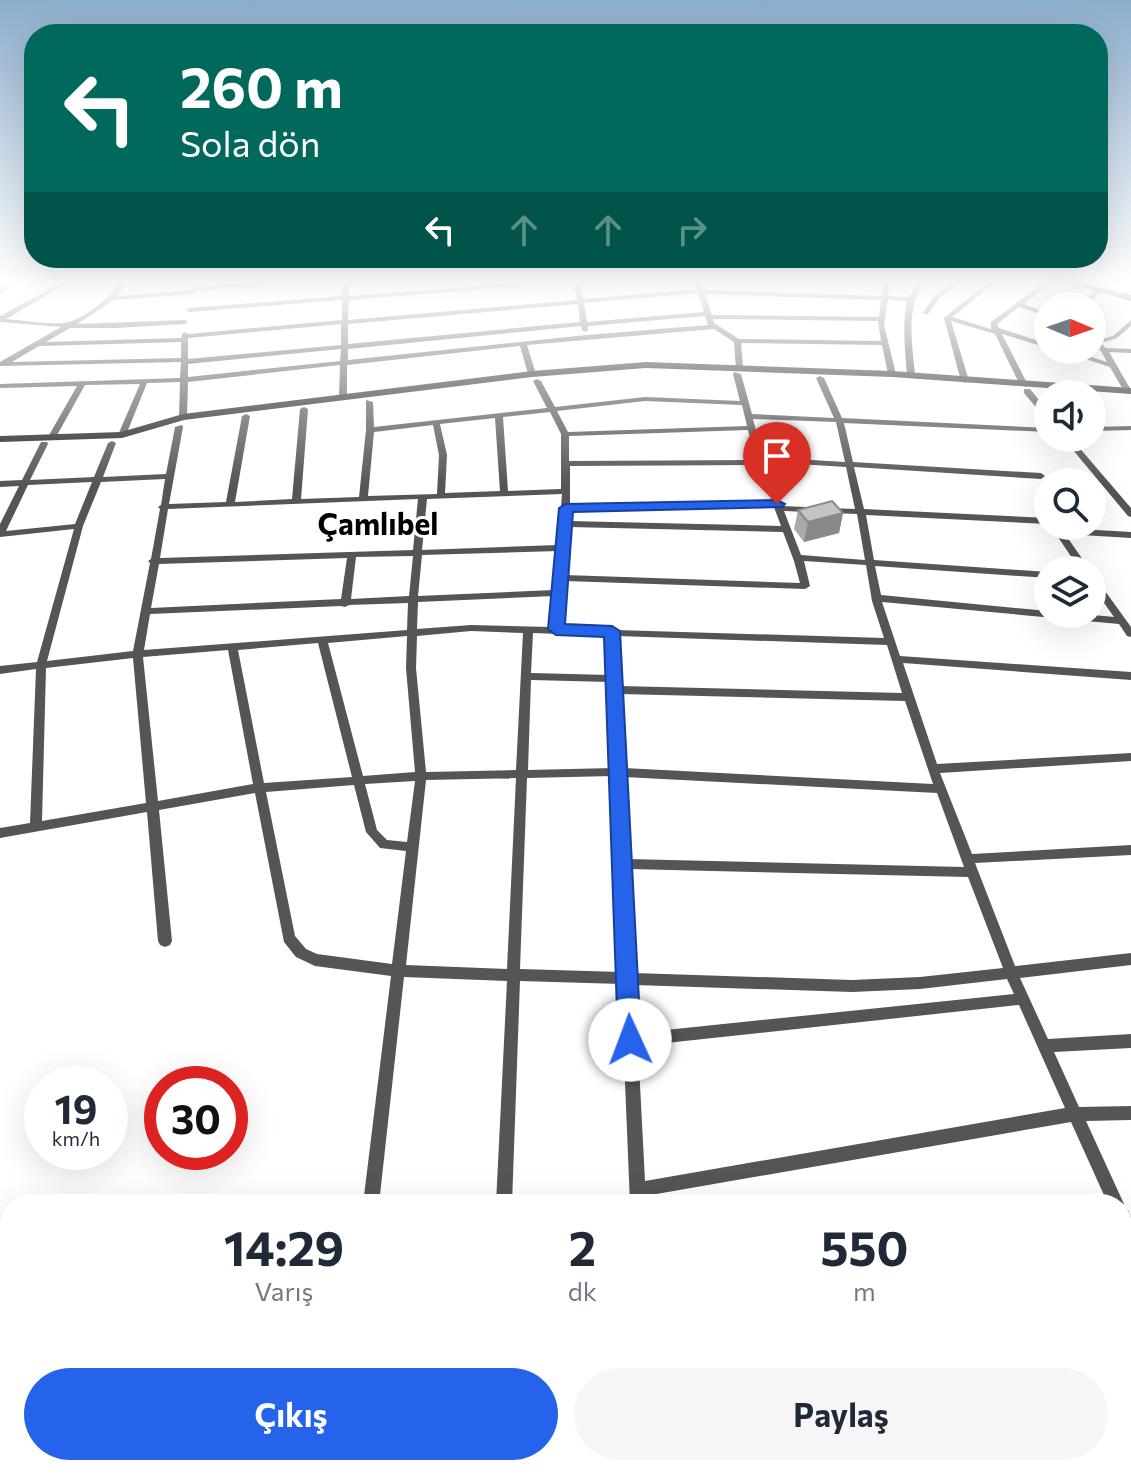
<!DOCTYPE html>
<html lang="tr">
<head>
<meta charset="utf-8">
<style>
	body { margin:0; font-family:Commissioner,sans-serif; background:#f6f6f7; color:#1f2937; height:100vh; display:flex; flex-direction:column; font-size:30px; white-space:nowrap }
	* { box-sizing:border-box; margin:0 }
	p { font-size:26px; color:#747a83 }
	.icon { flex:none; width:44px; height:44px; fill:none; stroke:currentColor; stroke-width:2; stroke-linecap:round; stroke-linejoin:round }
	.map { position:relative; flex:1; overflow:hidden }
	.drawer { position:absolute; left:0px; top:1194px; width:1132px; height:282px; display:flex; flex-direction:column; background:#fff; border-radius:32px 32px 0 0; box-shadow:0 8px 32px #0002 }
	.drawer>* { flex:none }
	.banner { position:absolute; left:24px; top:24px; width:1084px; height:244px; border-radius:32px; box-shadow:0 8px 32px #0002; background:#00695c; color:#fff; overflow:hidden }
	.needle { width:52px; rotate:92deg }
	.fabs { position:absolute; left:1034px; top:292px; display:grid; gap:16px }
	.fabs a { display:grid; place-items:center; width:72px; height:72px; border-radius:50%; background:#fff; box-shadow:0 8px 32px #0002; font-size:40px }
	.speed { position:absolute; left:24px; top:1066px; display:flex; gap:16px; font-size:40px; font-weight:700; text-align:center }
	.speed>* { display:grid; place-content:center; width:104px; height:104px; border-radius:50%; background:#fff; box-shadow:0 8px 32px #0002; line-height:1 }
	.speed small { font-size:20px; font-weight:400 }
	.speed .limit { border:12px solid #d22; background:#fff; color:#111 }
	.pin { position:absolute; display:grid; place-items:center; width:68px; height:68px; color:#fff; margin:-82px -34px; border-radius:50% 50% 50% 0; rotate:-45deg; box-shadow:0 0 8px #0007 }
	.pin .icon { rotate:45deg }
	.me { position:absolute; width:88px; margin:-44px; rotate:358deg; stroke-linejoin:round; filter:drop-shadow(0 0 6px #0008) }
	.turn { display:flex; align-items:center; gap:28px; height:168px; padding:0 24px; font-size:36px }
	.turn .icon { width:104px; height:104px; stroke-width:2.5 }
	.turn b { display:block; font-size:56px; line-height:68px }
	.lanes { display:flex; align-items:center; height:76px; padding:0 24px; background:#0003; justify-content:center; gap:40px; direction:ltr }
	.lanes .off { opacity:.35 }
	.eta { display:flex; justify-content:space-evenly; align-items:center; height:136px; text-align:center }
	.eta b { font-size:48px; font-weight:700; line-height:56px }
	.button { display:flex; gap:16px; margin-top:auto; padding:16px 24px }
	.button a { flex:1; height:92px; border-radius:48px; background:#2563eb; color:#fff; font-size:32px; font-weight:700; line-height:92px; text-align:center }
	.button a+a { background:#f6f6f7; color:#1f2937 }
	.map>svg:first-child { display:block }
</style>
</head>
<body>
<div class="map">
<svg width="1131" height="1475" viewBox="0 0 1131 1475">
	<rect width="100%" height="100%" fill="#fff"/>
	<g fill="none" stroke-linecap="round" stroke-linejoin="round">
		<defs>
			<path id="primary" d="M1122,1390H1131V1418H1122Z
				M10,1433V1463L0,1464V1434Z
				M1122,1436H1131V1466H1122Z
				M281,1466H542L538,1475H277Z"/>
		</defs>
		<!-- primary casing -->
		<use href="#primary" stroke="#dbdbdb" stroke-width="3"/>
		<!-- minor -->
		<path fill="#555" fill-rule="evenodd" d="M68,279H75L6,319C20,320 57,326 69,322C88,316 112,296 122,279H128L118,296L192,290V288L194,287L311,279H338L335,281L196,291V293L194,294L113,300L102,308L77,324L185,320L188,322L185,324L115,328H70L46,342L181,338L182,334L185,332L188,334L342,320V300L189,312L186,310L189,308L342,296L343,279H349V296L569,279H594L591,281L581,282L583,299L697,289L694,279H700L704,290L881,296L884,279H890L888,296L909,297L920,279H926C905,308 912,341 915,375L911,377L907,375C905,350 902,326 907,301L888,300L884,325L896,374L892,376L888,374L882,345L741,343L743,367L736,369L734,342L714,329L527,345L536,374L532,376L528,374L520,346L347,365V397L343,399L339,397L340,365L188,382L187,417L183,419L179,417L180,382L147,383L126,435L122,437L118,435L140,384L85,385L56,437L52,439L48,437L77,386L0,388V384L180,378L181,362L0,366V362L61,327L0,322V316ZM574,282L577,300L348,320L349,300ZM698,293L704,312L587,322L584,303ZM705,294L881,300L879,317L712,315ZM578,304L580,322L348,344V324ZM705,316L708,325L586,335L348,360V349L581,326L582,330L585,332L588,330V326ZM713,319L878,321L881,341L739,339L714,323ZM341,324V345L188,359V338ZM181,342V358L12,362L39,346ZM341,349L340,361L188,377V364Z
			M958,279H965L939,298L928,314H924L923,313L934,296Z
			M992,279H999L952,317L991,329V322L1049,279H1056L1024,304L1048,313V317L1019,307L997,324L999,328L1048,344V348L1002,334L1028,385L1027,387L1020,385L995,334L951,321L969,381L965,383L961,381L944,318Z
			M1099,289L1102,291L1101,292L1082,306H1075Z
			M1131,320V326L1117,338L1101,343L1106,348L1131,349V353L1109,352L1131,390V393H1125L1110,367L1058,350H1069L1107,362L1101,351L1092,342V336L1098,340L1113,336Z
			M734,372L741,374L752,414L834,418L816,378L820,376L824,378L842,418L1048,428V432L844,423L853,462L1041,473L1045,476L1041,479L854,467L864,509L1048,518V524L866,515L874,560L1048,572V578L875,566L881,595L1048,611V614H1083L1114,617L1092,586V576L1095,577L1131,627V637L1127,636L1119,624L882,602L900,656L1131,672V680L903,663L937,764L1131,753V761L940,773L972,854L1131,845V855L975,863L1015,966L1131,953V965L1020,978L1048,1039L1131,1034V1048L1054,1052L1079,1107L1131,1106V1120L1086,1121L1124,1204L1122,1208L1128,1210L1131,1218V1244L1125,1242L1122,1234V1204H1108L1071,1122L645,1196L646,1204H630L621,984L520,981L512,1204H496L507,981L404,977L379,1204H363L391,976L315,966L296,957L284,942L255,793L159,810L172,941L170,945L165,947L160,945L158,941L147,812L0,838V828L30,823L36,669L0,674V666L37,662L74,529L0,537V524L19,486L0,487V481L22,480L41,442H47L48,444L30,480L94,477L108,443L112,441L116,443L103,477L166,474L175,427L182,425L183,427L169,504L226,502L242,416L246,414L250,416L235,502L292,499L300,409L304,407L308,409L301,499L359,497L366,430V400L373,402L374,427L547,408L533,381L537,379L541,381L555,407L645,397L740,401L733,374ZM645,401L742,405L747,426L568,432L557,411ZM550,412L561,434V489L508,491L503,417ZM495,418L500,491L445,493L447,455L440,424ZM753,419L836,422L845,462L763,457ZM433,425L439,455L437,494L368,496L374,432ZM748,430L756,460L569,461V436ZM765,462L846,467L855,509L782,506ZM758,465L772,501L570,505V466ZM165,479L161,505L158,507L160,509L151,559L148,561L150,563L133,651L47,661L83,526L101,482ZM92,482L75,524L6,531L28,485ZM562,494L558,545L422,550L427,499ZM418,499L413,550L160,558L168,509ZM774,507L781,526L569,521L570,511ZM784,511L857,514L865,560L801,555ZM569,527L783,532L794,561L800,583L565,575ZM558,551L554,590L418,596L422,555ZM413,556L409,596L351,599L356,557ZM347,558L341,599L151,608L159,564ZM804,561L866,565L872,601L884,638L616,630L612,628L608,629L561,628L565,581L805,589L810,586ZM554,596L551,627L471,625L417,629L418,602ZM408,603L407,630L144,650L150,614L341,606L345,607L349,605ZM471,631L523,633L516,770L426,772L416,668L417,636ZM533,633L607,636L609,675L531,673ZM407,636L406,668L415,772L363,776L328,643ZM617,636L887,645L902,693L620,686ZM318,643L352,777L264,783L238,650ZM228,650L253,784L158,801L143,657ZM133,658L146,803L42,821L46,668ZM531,680L609,682L613,768L528,770ZM620,694L905,701L933,784L624,768ZM613,776L621,972L520,969L527,778ZM624,777L937,793L964,867L628,859ZM516,778L507,969L406,965L426,780ZM415,781L407,842L387,840L377,830L365,784ZM354,785L366,832L380,848L406,851L392,964L317,954L306,949L295,936L266,792ZM629,869L968,877L1003,968L920,977L852,980L634,973ZM1007,979L1014,994L637,1033L635,985L852,992L920,989ZM1019,1005L1065,1108L645,1181L638,1046Z
			M1024,389H1030L1048,411V418H1045L1024,393Z
			M1131,426V430L1092,431V427Z
			M1063,438H1071L1131,508V517L1128,516Z
			M1053,526H1059L1061,528L1131,532V538L1065,534L1090,570H1080L1052,528Z"/>
		<!-- tertiary -->
		<path fill="#555" fill-rule="evenodd" d="M17,279H27L0,293V288Z"/>
		<!-- secondary -->
		<path fill="#222" fill-rule="evenodd" d="M1052,279H1067L1131,295V301Z
			M646,362L892,371L1131,388V394L892,377L646,368L532,377L184,420L122,438L0,442V436L121,432L183,414L532,371Z"/>
		<!-- primary -->
		<use href="#primary" fill="#000" fill-rule="evenodd"/>
	</g>
	<!-- wall -->
	<path fill="#a9a9a9" d="M798,510L843,513L839,533L804,542L794,529Z"/>
	<!-- shaded-wall -->
	<path fill="#898989" d="M843,513L839,533L804,542L808,522Z"/>
	<!-- building -->
	<path fill="#c4c4c4" stroke="#898989" stroke-width="2" d="M832,501L843,513L808,522L798,510Z"/>
	<!-- sky -->
	<linearGradient id="sky" x2="0" y2="1"><stop stop-color="#8cadcc"/><stop offset="0.58" stop-color="#fff"/><stop offset="1" stop-color="#fff" stop-opacity="0"/></linearGradient>
	<rect width="1131" height="485" fill="url(#sky)"/>
	<!-- route -->
	<path fill="#2563eb" stroke="#184099" stroke-width="2" d="M777,500L785,504L782,507L573,512L565,624L612,626L620,631L641,1040L638,1047L630,1051L622,1047L618,1040L604,637L556,635L548,629L559,508L566,504Z"/>
	<g text-anchor="middle" stroke-width="6" stroke-linejoin="round" paint-order="stroke">
		<!-- district labels -->
		<g font-size="30" font-weight="bold" fill="#000" stroke="#fff">
			<text x="378" y="535">Çamlıbel</text>
		</g>
	</g>
</svg>
<div class="fabs">
<a><svg class="needle" viewBox="-14 -14 28 28"><path d="M0-13l5 13h-10z" fill="#e53935"/><path d="M0 13l5-13h-10z" fill="#747a83"/></svg></a>
<a><svg class="icon" aria-label="sound" viewBox="0 0 24 24"><path d="M4 9h4l5-4v14l-5-4H4zM17 9q2 3 0 6"/></svg></a>
<a><svg class="icon" aria-label="search" viewBox="0 0 24 24"><circle cx="10" cy="10" r="6"/><path d="M15 15l6 6"/></svg></a>
<a><svg class="icon" aria-label="layers" viewBox="0 0 24 24"><path d="M12 4l9 5-9 5-9-5zM3 14l9 5 9-5"/></svg></a>
</div>
<div class="speed"><div>19<small>km/h</small></div><div class="limit">30</div></div>
<div class="pin" style="left:777px;top:504px;background:#d93025"><svg class="icon" aria-label="arrive" viewBox="0 0 24 24"><path d="M6 21V4h12l-3 4 3 4H6"/></svg></div>
<svg class="me" style="left:630px;top:1040px" viewBox="-20 -20 40 40"><circle r="19" fill="#fff"/><path d="M0-13L10 11 0 6-10 11z" fill="#2563eb"/></svg>
<div class="banner">
<div class="turn"><svg class="icon" aria-label="left" viewBox="0 0 24 24"><path d="M17 20v-9H6M10 6l-5 5 5 5"/></svg><div><b>260 m</b>Sola dön</div></div>
<div class="lanes"><svg class="icon" aria-label="left" viewBox="0 0 24 24"><path d="M17 20v-9H6M10 6l-5 5 5 5"/></svg><svg class="icon off" aria-label="ahead" viewBox="0 0 24 24"><path d="M12 20V5M6 11l6-6 6 6"/></svg><svg class="icon off" aria-label="ahead" viewBox="0 0 24 24"><path d="M12 20V5M6 11l6-6 6 6"/></svg><svg class="icon off" aria-label="right" viewBox="0 0 24 24"><path d="M7 20v-9h11M14 6l5 5-5 5"/></svg></div>
</div>
<section class="drawer">
<div class="eta">
<div><b>14:29</b><p>Varış</p></div>
<div><b>2</b><p>dk</p></div>
<div><b>550</b><p>m</p></div>
</div>
<div class="button"><a>Çıkış</a><a>Paylaş</a></div>
</section>
</div>
</body>
</html>
